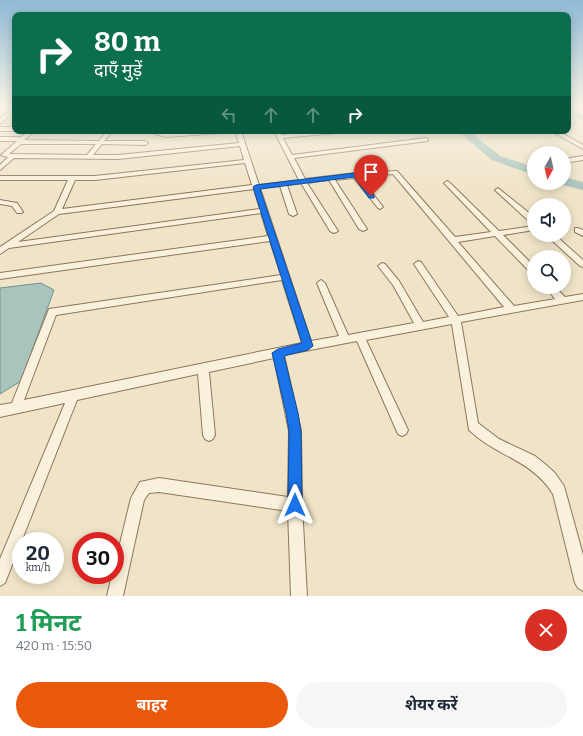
<!DOCTYPE html>
<html lang="hi">
<head>
<meta charset="utf-8">
<style>
	body { margin:0; font-family:Bitter,"Noto Sans Devanagari",serif; background:#f6f6f7; color:#1f2937; height:100vh; display:flex; flex-direction:column; font-size:15px; white-space:nowrap }
	* { box-sizing:border-box; margin:0 }
	p { font-size:13px; color:#747a83 }
	.icon { flex:none; width:22px; height:22px; fill:none; stroke:currentColor; stroke-width:2; stroke-linecap:round; stroke-linejoin:round }
	.map { position:relative; height:596px; overflow:hidden }
	.drawer { display:flex; flex-direction:column; background:#fff; flex:1 }
	.drawer>* { flex:none }
	.top-card { position:absolute; left:12px; top:12px; width:559px; height:122px; border-radius:8px; box-shadow:0 2px 10px #0003; background:#0b6e4f; color:#fff; overflow:hidden }
	.needle { width:26px; rotate:188deg }
	.controls { position:absolute; left:527px; top:146px; display:grid; gap:8px }
	.controls a { display:grid; place-items:center; width:44px; height:44px; border-radius:50%; background:#fff; box-shadow:0 2px 10px #0003; font-size:20px }
	.speed { position:absolute; left:12px; top:532px; display:flex; gap:8px; font-size:20px; font-weight:700; text-align:center }
	.speed>* { display:grid; place-content:center; width:52px; height:52px; border-radius:50%; background:#fff; box-shadow:0 2px 10px #0003; line-height:1 }
	.speed small { font-size:10px; font-weight:400 }
	.speed .limit { border:6px solid #d22; background:#fff; color:#111 }
	.pin { position:absolute; display:grid; place-items:center; width:34px; height:34px; color:#fff; margin:-41px -17px; border-radius:50% 50% 50% 0; rotate:-45deg; box-shadow:0 0 4px #0007 }
	.pin .icon { rotate:45deg }
	.me { position:absolute; width:44px; margin:-22px; rotate:0deg; stroke-linejoin:round; filter:drop-shadow(0 0 3px #0008) }
	.turn { display:flex; align-items:center; gap:14px; height:84px; padding:0 16px; font-size:18px }
	.turn .icon { width:52px; height:52px; stroke-width:2.5 }
	.turn b { display:block; font-size:28px; line-height:34px }
	.lanes { display:flex; align-items:center; height:38px; padding:0 16px; background:#0003; justify-content:center; gap:20px; direction:ltr }
	.lanes .off { opacity:.35 }
	.round { display:grid; place-items:center; flex:none; width:42px; height:42px; border-radius:21px; background:#f6f6f7 }
	.head { display:flex; align-items:center; justify-content:space-between; height:68px; padding:0 16px }
	h1 { font-size:24px; font-weight:700; line-height:30px; color:#1e9e55 }
	.primary-button { display:flex; gap:8px; margin-top:auto; padding:8px 16px }
	.primary-button a { flex:1; height:46px; border-radius:24px; background:#ea580c; color:#fff; font-size:16px; font-weight:700; line-height:46px; text-align:center }
	.primary-button a+a { background:#f6f6f7; color:#1f2937 }
	.map>svg:first-child { display:block }
</style>
</head>
<body>
<div class="map">
<svg width="583" height="596" viewBox="0 0 583 596">
	<rect width="100%" height="100%" fill="#f0e4c8"/>
	<!-- water -->
	<path fill="#a9c4bc" stroke="#6f938a" d="M41,283L54,290L21,381L0,394V288Z"/>
	<g fill="none" stroke-linecap="round" stroke-linejoin="round">
		<!-- river -->
		<path fill="#a9c4bc" fill-rule="evenodd" d="M568,107L583,114V121L568,113Z
			M458,131H469L500,156L534,167V175L492,160Z
			M564,177L583,182V190L559,184L564,183Z"/>
		<defs>
			<path id="street" d="M13,108H15V111L0,124V119Z
				M0,127H15V131H0Z
				M29,131H35L24,140L99,141L107,131H113L104,141H145L148,143L145,145L102,144L93,155H118L239,143L235,131H241L259,185L299,180L274,131H280L282,135L321,131H339L336,133L283,138L292,155L426,138L428,139V141L294,158L305,179L355,173L397,171L455,237L491,232L445,184L444,183L447,181L449,182L499,231L534,226V230L503,235L534,266V274L531,273L495,236L458,242L514,306L555,299L546,287H555L565,297L583,294V300L461,322L478,423L499,439L535,456L545,464L555,473L564,486L583,555V591L578,588L575,583L553,494C531,459 497,457 469,430L452,324L366,340L408,430L406,434L402,436L398,434L357,341L284,355L301,431L302,505L307,596H291L288,511L159,492L149,493L144,500L123,596H107L112,575H115V564L131,498L140,482L159,478L288,497L289,431L274,358L209,372L215,435L213,439L209,441L205,439L203,435L198,374L77,400L5,583L0,586V559L65,403L0,417V405L12,403L49,309L281,275L270,241L0,279V273L268,236L261,213L9,248L0,254V247L54,211L68,180H0V176H95L244,160L240,146L118,159L14,158L0,170V165L8,157L1,155L17,141H0V137H21ZM21,144H96L87,155L9,154ZM245,163L252,185L62,209L75,180H95ZM393,174L504,307L458,316L421,262L418,261L414,264L449,317L423,322L399,281L385,264L382,263L378,266L393,285L414,323L348,335L325,283L321,280L317,283L339,336L311,341L260,188L280,186L289,214L293,216L297,214L287,185L301,183L330,231L334,233L338,231L307,183L329,180L359,229L363,231L367,229L335,180L354,178L378,208L380,209L383,207L360,177ZM254,189L260,209L18,242L59,214ZM282,280L302,343L24,400L56,315Z
				M145,131H155L166,133L223,131L220,133L166,137Z
				M551,131H558L583,145V149Z
				M583,156V160L564,163V159Z
				M498,188L534,217V223H531L496,191L495,190Z
				M0,200L17,203L23,212L21,213H17L12,206L0,204Z
				M564,221H568V225H564Z
				M575,228H578L583,230V236L575,232Z
				M546,235H555L583,260V267L580,266Z"/>
		</defs>
		<!-- street casing -->
		<use href="#street" stroke="#8d765c" stroke-width="2"/>
		<!-- street -->
		<use href="#street" fill="#faf1dc" fill-rule="evenodd"/>
	</g>
	<!-- sky -->
	<linearGradient id="sky" x2="0" y2="1"><stop stop-color="#8fbad6"/><stop offset="0.56" stop-color="#f8f3e6"/><stop offset="1" stop-color="#f8f3e6" stop-opacity="0"/></linearGradient>
	<rect width="583" height="190" fill="url(#sky)"/>
	<!-- route -->
	<path fill="#1a73e8" stroke="#114b97" d="M355,173L374,195V198H369L354,177L260,189L313,346L308,350L284,356L298,413L301,431L302,505L300,510L295,512L290,510L288,505L289,431L286,413L272,353L278,349L302,343L253,187L256,185Z"/>
</svg>
<div class="controls">
<a><svg class="needle" viewBox="-14 -14 28 28"><path d="M0-13l5 13h-10z" fill="#e53935"/><path d="M0 13l5-13h-10z" fill="#747a83"/></svg></a>
<a><svg class="icon" aria-label="sound" viewBox="0 0 24 24"><path d="M4 9h4l5-4v14l-5-4H4zM17 9q2 3 0 6"/></svg></a>
<a><svg class="icon" aria-label="search" viewBox="0 0 24 24"><circle cx="10" cy="10" r="6"/><path d="M15 15l6 6"/></svg></a>
</div>
<div class="speed"><div>20<small>km/h</small></div><div class="limit">30</div></div>
<div class="pin" style="left:371px;top:196px;background:#d93025"><svg class="icon" aria-label="arrive" viewBox="0 0 24 24"><path d="M6 21V4h12l-3 4 3 4H6"/></svg></div>
<svg class="me" style="left:295px;top:505px" viewBox="-20 -20 40 40"><path d="M0-17L14 15 0 8-14 15z" fill="#1a73e8" stroke="#fff" stroke-width="4"/></svg>
<div class="top-card">
<div class="turn"><svg class="icon" aria-label="right" viewBox="0 0 24 24"><path d="M7 20v-9h11M14 6l5 5-5 5"/></svg><div><b>80 m</b>दाएँ मुड़ें</div></div>
<div class="lanes"><svg class="icon off" aria-label="left" viewBox="0 0 24 24"><path d="M17 20v-9H6M10 6l-5 5 5 5"/></svg><svg class="icon off" aria-label="ahead" viewBox="0 0 24 24"><path d="M12 20V5M6 11l6-6 6 6"/></svg><svg class="icon off" aria-label="ahead" viewBox="0 0 24 24"><path d="M12 20V5M6 11l6-6 6 6"/></svg><svg class="icon" aria-label="right" viewBox="0 0 24 24"><path d="M7 20v-9h11M14 6l5 5-5 5"/></svg></div>
</div>
</div>
<section class="drawer">
<div class="head"><div><h1>1 मिनट</h1><p>420 m · 15:50</p></div><a class="round" style="background:#d93025;color:#fff"><svg class="icon" aria-label="close" viewBox="0 0 24 24"><path d="M6 6l12 12M18 6L6 18"/></svg></a></div>
<div class="primary-button"><a>बाहर</a><a>शेयर करें</a></div>
</section>
</body>
</html>
